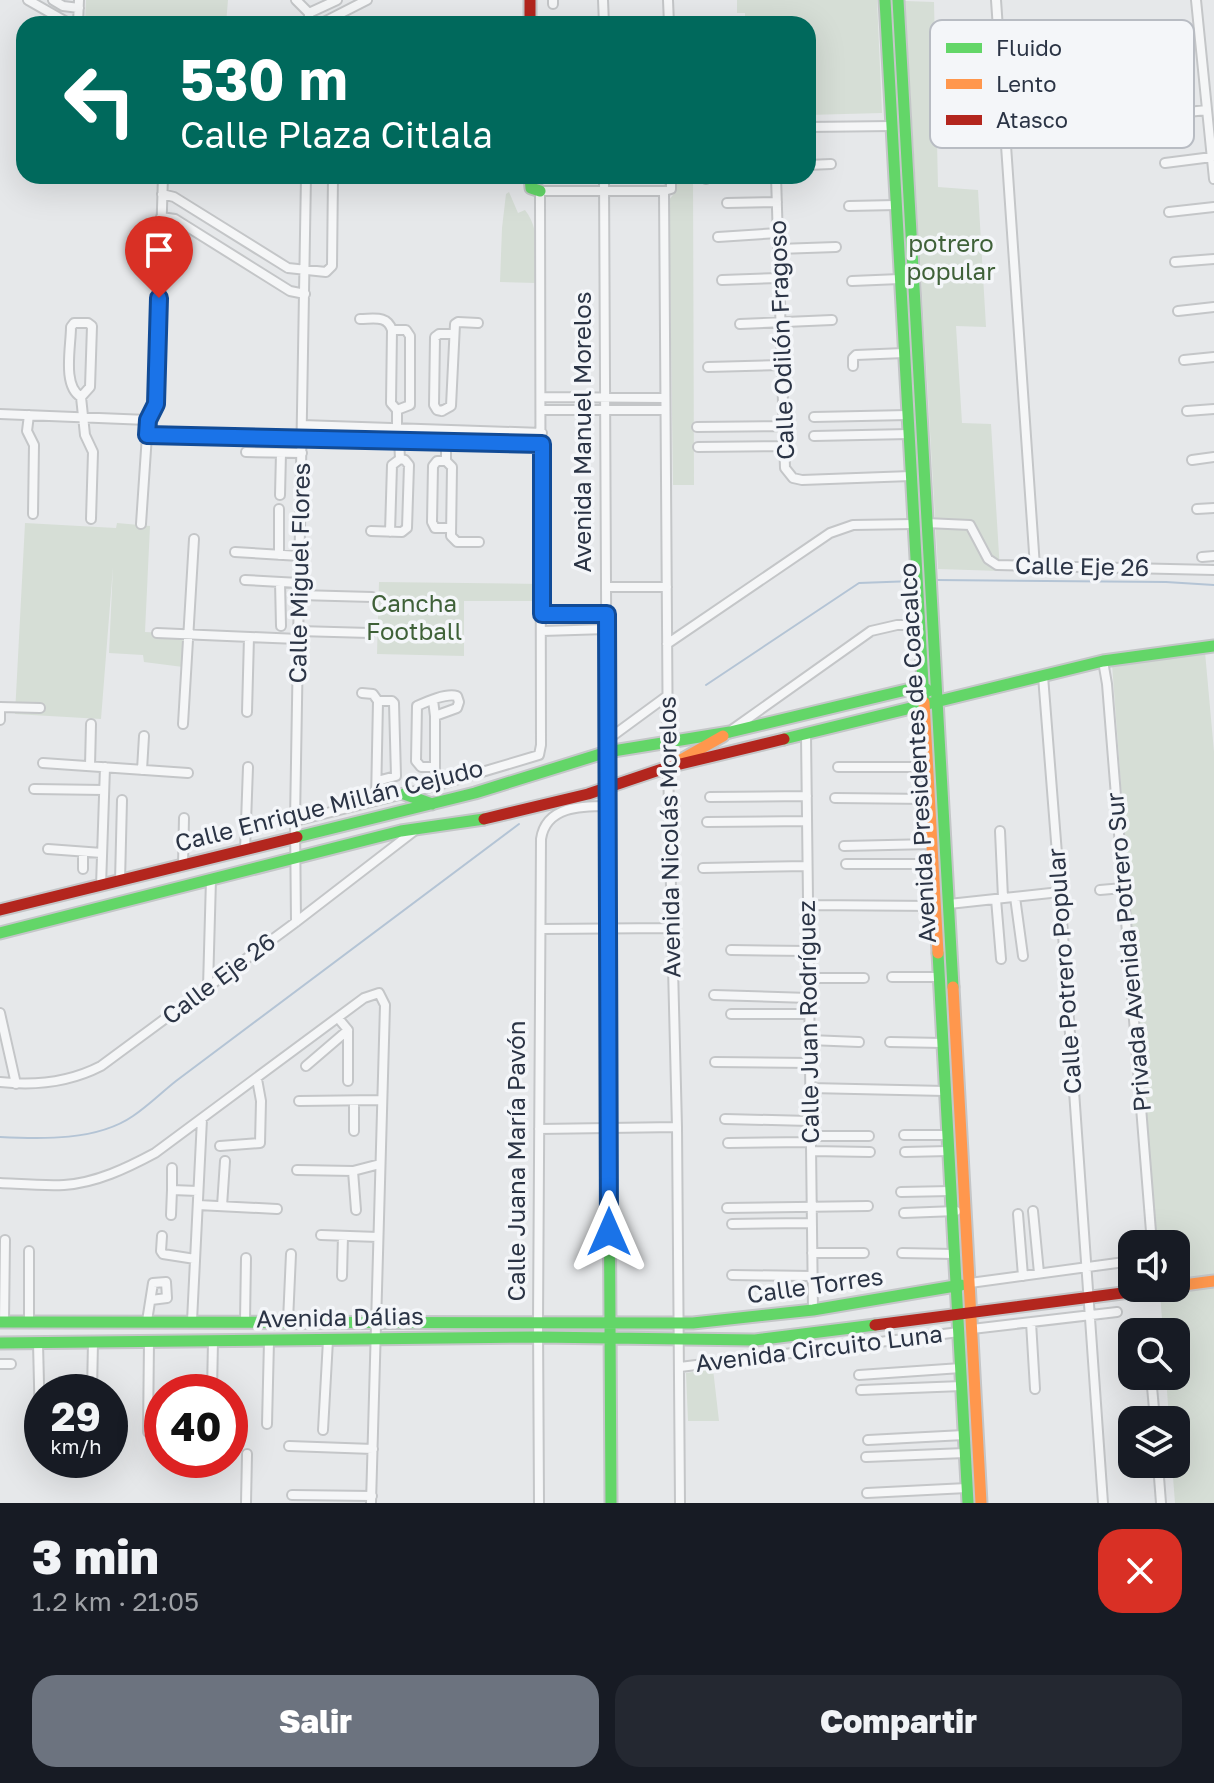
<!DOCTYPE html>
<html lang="es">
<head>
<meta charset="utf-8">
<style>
	body { margin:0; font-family:"Golos Text",sans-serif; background:#242831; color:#f1f3f6; height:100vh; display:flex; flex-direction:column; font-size:30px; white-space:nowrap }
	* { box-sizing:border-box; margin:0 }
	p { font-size:26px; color:#9ea1a6 }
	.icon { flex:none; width:44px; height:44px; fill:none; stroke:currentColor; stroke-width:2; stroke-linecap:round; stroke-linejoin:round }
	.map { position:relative; height:1503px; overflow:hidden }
	.panel { display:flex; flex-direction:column; background:#171b24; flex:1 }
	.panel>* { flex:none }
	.hud { position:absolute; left:16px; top:16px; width:800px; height:168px; border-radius:24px; box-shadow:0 8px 32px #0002; background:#00695c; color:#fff; overflow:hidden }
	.buttons { position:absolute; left:1118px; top:1230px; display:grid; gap:16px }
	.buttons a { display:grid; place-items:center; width:72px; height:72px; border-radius:16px; background:#171b24; box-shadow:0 8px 32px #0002; font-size:40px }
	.speed { position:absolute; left:24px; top:1374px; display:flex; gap:16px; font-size:40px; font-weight:700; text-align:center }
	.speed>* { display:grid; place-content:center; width:104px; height:104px; border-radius:50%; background:#171b24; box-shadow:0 8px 32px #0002; line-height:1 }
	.speed small { font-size:20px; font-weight:400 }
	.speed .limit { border:12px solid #d22; background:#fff; color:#111 }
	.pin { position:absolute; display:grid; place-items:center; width:68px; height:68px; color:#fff; margin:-82px -34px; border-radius:50% 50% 50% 0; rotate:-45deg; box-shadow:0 0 8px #0007 }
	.pin .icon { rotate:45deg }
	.me { position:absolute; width:88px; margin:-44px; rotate:0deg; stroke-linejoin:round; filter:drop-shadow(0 0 6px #0008) }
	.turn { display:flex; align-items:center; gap:28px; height:168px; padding:0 32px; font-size:36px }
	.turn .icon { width:104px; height:104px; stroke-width:2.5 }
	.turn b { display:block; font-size:56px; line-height:68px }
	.round { display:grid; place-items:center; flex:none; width:84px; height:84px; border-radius:24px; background:#242831 }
	.overview { display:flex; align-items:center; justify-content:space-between; height:136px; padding:0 32px }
	h1 { font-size:48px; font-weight:800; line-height:60px }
	.primary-button { display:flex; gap:16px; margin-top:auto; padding:16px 32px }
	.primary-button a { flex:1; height:92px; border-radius:24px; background:#6c737f; color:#fff; font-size:32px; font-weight:800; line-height:92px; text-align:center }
	.primary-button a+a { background:#242831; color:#f1f3f6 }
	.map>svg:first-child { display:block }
</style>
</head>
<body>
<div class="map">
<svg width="1214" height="1503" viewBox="0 0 1214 1503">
	<rect width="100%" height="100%" fill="#e6e8ea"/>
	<!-- green -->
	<path fill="#d6ded6" d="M86,0H228L226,24H85Z
		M737,0H877L882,113L808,115V24H745V13H737Z
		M905,1L934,2L938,187L978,190L986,327L956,326L962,423L991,424L1000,571L938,569Z
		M677,176H693L694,485H673L669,200L676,191Z
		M509,192L518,213L525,210C541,230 536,258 536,283L500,282L502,228L506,194Z
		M25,523L116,528L117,523L150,526L145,632L184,634L183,667L144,662L143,655L109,653L113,567L101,719L15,714Z
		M379,582L542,584V601H464V656L377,654Z
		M1205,652L1214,752V1274L1176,1280V1244H1155L1112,664Z
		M1214,1287V1503H1175L1172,1464H1176V1420H1169L1166,1376H1176V1332H1163L1160,1293Z
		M713,1369L719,1421H688L686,1373Z"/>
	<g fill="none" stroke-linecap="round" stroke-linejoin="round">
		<!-- stream -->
		<path stroke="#b4c4d5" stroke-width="2" d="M936,580L1166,582L1214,585
			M706,685L859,583L914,581
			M0,1137C42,1139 97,1141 133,1116C148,1106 162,1092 176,1081L519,824"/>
		<defs>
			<path id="street" d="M28,0L70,24
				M53,0L63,6L79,8
				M296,0L309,13V24
				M553,0V4
				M603,0L604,24
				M668,0L669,24
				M996,0L1035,567
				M1196,0L1214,179
				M309,13L337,0
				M78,24L79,0
				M320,24L367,0
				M1159,115L1207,110
				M808,127L892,126
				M1165,163L1212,157
				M808,165L831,164
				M604,176L607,788
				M706,176V179
				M776,176L785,468L793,478L802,480L911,476
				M664,191L668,767L677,1127L680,1503
				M664,191L671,189V176
				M162,194L174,197L288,268L326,272L332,266L333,176
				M727,203L777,202
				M849,206L896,205
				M1169,212L1214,207
				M161,217L175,219L290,291L305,294
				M718,237L778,233
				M778,249L836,247
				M1175,262L1214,259
				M722,280L779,278
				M852,281L900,279
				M1178,311L1214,307
				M360,319C374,319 387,315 392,330L391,403L397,410V429
				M740,324L832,320
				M392,330H406L410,336V405L397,410
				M1184,360L1214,357
				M853,366V358L856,355L904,353
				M708,367L781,365
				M81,397L90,387L92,326L88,323H74L71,327C71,347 62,386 81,397L85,435L93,452L91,519
				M542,397L665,398
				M542,410H665
				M442,411L451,406L455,324L458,322L478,323
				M442,411L437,410L434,405L435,337L439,334H454
				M1187,411L1214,409
				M0,414L148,420
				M29,415L27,431L34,445L33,514
				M814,417L908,415
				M302,425L542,433
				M697,427L783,426
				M147,435L542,444
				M814,436L909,434
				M446,441V461L452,467L451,536L457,542H479
				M698,447L783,446
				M246,452L302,453
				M1192,460L1214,457
				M446,461H437L433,466L432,522L435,528H450
				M280,495L281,453
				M279,509V555
				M1197,509L1214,508
				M926,523L970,525L988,559L997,565L1214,570
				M141,524L148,420L156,404L163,176
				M371,531L402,532L407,528L409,465L405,460L400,459
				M390,532L392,465L400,459L399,439
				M235,552L300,556
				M1202,557L1214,556
				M245,580L299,583
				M280,582L281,626
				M606,587H667
				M299,595L372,597
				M542,614H607
				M298,631L370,633
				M542,631L607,629
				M157,633L298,639
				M667,644L830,533L853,525L914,524
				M1103,661L1107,684L1152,1244
				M1043,676L1060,892L1103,1503
				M362,693L373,694L378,701H392L394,703L396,776L377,781
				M433,700L435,716L457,708L459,702L457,696C446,693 428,701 417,706L416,761L421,767H435
				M0,707L40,708
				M247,712L249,637
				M0,720V707
				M183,724L194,539
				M733,729L871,631L897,625H920
				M806,735L813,1310
				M607,740L667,696
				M43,763L188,773
				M90,766L91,724
				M838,767H928
				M142,770L144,736
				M435,786V716
				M34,789L104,790
				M710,797L807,796
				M835,798L929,799
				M376,801L378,701
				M295,821L435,786L539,755L541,745L540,191H664
				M707,822L807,821
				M1000,831L1003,898
				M844,846L932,844
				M48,849L102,853
				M245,850L248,767
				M846,864H933
				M183,865L184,818
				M703,868L807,866
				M83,869V852
				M120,881L122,800
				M101,886L105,767
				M1100,890L1123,888
				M1015,897L1023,956
				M996,899L1001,959
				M949,904L1060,892
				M808,905L935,906
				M296,922L295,821L306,176
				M541,929L671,928
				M731,950L808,951
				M892,977H939
				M809,978H864
				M208,987L211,879
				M714,995L809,998
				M0,1013L16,1084
				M731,1014H809
				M338,1018L348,1030V1081
				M809,1040L859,1042
				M890,1042L943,1043
				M715,1062L810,1063
				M306,1066L348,1030
				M0,1082C35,1086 70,1082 101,1066L296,922L418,828
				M810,1088L945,1091
				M299,1101L381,1100
				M725,1119L810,1121
				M539,1129L677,1127
				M354,1131V1101
				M904,1135H948
				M811,1136H869
				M728,1143L811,1142
				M220,1146L260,1143L261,1101L257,1079
				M811,1151L870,1152
				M905,1152L949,1151
				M172,1168V1190L198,1191
				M297,1170L353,1171L380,1164
				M353,1171L356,1210
				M0,1183C21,1184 43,1186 64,1185C96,1183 127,1168 155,1153L364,998L379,993L385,1005L371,1503
				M901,1192L951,1191
				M198,1205L277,1209
				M222,1206L225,1161
				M727,1208L868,1206
				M1033,1211L1039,1273
				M904,1213L956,1211
				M1018,1214L1023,1276
				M171,1215L172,1190
				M732,1224L811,1223
				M321,1235L378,1237
				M162,1236L161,1251L163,1254L195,1259
				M812,1253H864
				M902,1253L954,1254
				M732,1275L812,1276
				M342,1276L343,1236
				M970,1283L1132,1261
				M147,1321L153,1283L166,1282L167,1298L151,1300
				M192,1321L202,1119
				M245,1321L246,1258
				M288,1321L291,1254
				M4,1322L5,1240
				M29,1322V1251
				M1031,1322L1035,1389
				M972,1329L1117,1312
				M38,1343L40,1425
				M0,1364H11
				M680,1367L959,1332
				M859,1375L961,1368
				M1151,1376L1155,1420
				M861,1390L962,1386
				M92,1392L93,1342
				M212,1392L213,1341
				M267,1424L269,1341
				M323,1430L328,1340
				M148,1432L149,1342
				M868,1440L964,1435
				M289,1446L373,1449
				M866,1457L965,1453
				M1158,1464L1161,1503
				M867,1493L967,1488
				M292,1495L372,1496
				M246,1503L247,1454
				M539,1503L538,1322L541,839C546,806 581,806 608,806"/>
			<path id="fast" d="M885,0L924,702
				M898,0L953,987
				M530,176L531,188L540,191
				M784,739L1103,661L1214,646
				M607,788L611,1503
				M404,794L432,804
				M297,837L475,793L607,752L730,732L923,686L928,691
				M0,933L401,831L484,819
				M938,953L968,1503
				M0,1322L693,1323L813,1310L961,1285
				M0,1343L538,1337L755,1340L875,1325"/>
			<path id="slow" d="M924,702L938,953
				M679,761L723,736
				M953,987L981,1503
				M1176,1286L1214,1281"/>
			<path id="jam" d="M530,0V24
				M484,819L588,794L668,767L784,739
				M0,910L297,837
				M875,1325L1161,1288"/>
		</defs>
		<!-- street casing -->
		<use href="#street" stroke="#c4c6c8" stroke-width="12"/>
		<!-- fast casing -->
		<use href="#fast" stroke="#c4c6c8" stroke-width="15"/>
		<!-- slow casing -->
		<use href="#slow" stroke="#c4c6c8" stroke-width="15"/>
		<!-- jam casing -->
		<use href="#jam" stroke="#c4c6c8" stroke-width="15"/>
		<!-- street -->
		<use href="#street" stroke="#f5f6f7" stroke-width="8"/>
		<!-- fast -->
		<use href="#fast" stroke="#63d668" stroke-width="11"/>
		<!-- slow -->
		<use href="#slow" stroke="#ff974d" stroke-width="11"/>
		<!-- jam -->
		<use href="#jam" stroke="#b3261e" stroke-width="11"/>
	</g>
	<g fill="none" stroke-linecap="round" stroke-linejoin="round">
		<defs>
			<path id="route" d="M159,298L156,404L148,420L147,435L542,444V614H607L609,1232"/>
		</defs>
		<!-- route casing -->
		<use href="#route" stroke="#114b97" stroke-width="20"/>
		<!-- route -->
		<use href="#route" stroke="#1a73e8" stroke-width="14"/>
	</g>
	<g text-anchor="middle" stroke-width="7" stroke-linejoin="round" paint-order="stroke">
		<!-- park labels -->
		<g font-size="24" fill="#3f6138" stroke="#f4f6f9">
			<text x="951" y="252">potrero<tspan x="951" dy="28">popular</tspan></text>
			<text x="414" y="612">Cancha<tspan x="414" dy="28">Football</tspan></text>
		</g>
		<!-- street labels -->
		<g font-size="24" fill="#2b3445" stroke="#f4f6f9">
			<text transform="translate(782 340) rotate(-92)" y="8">Calle Odilón Fragoso</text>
			<text transform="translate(583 432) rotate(-90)" y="8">Avenida Manuel Morelos</text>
			<text transform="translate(1082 567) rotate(1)" y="8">Calle Eje 26</text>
			<text transform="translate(300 573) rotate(-89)" y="8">Calle Miguel Flores</text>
			<text transform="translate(918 753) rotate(-93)" y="8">Avenida Presidentes de Coacalco</text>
			<text transform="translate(329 806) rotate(-14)" y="8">Calle Enrique Millán Cejudo</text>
			<text transform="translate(670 837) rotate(-91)" y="8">Avenida Nicolás Morelos</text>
			<text transform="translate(1129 952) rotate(-95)" y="8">Privada Avenida Potrero Sur</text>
			<text transform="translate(1065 971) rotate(-94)" y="8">Calle Potrero Popular</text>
			<text transform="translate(219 979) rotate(-37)" y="8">Calle Eje 26</text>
			<text transform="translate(809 1022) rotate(-91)" y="8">Calle Juan Rodríguez</text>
			<text transform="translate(517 1161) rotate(-90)" y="8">Calle Juana María Pavón</text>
			<text transform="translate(815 1286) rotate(-8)" y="8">Calle Torres</text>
			<text transform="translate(340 1318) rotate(-1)" y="8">Avenida Dálias</text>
			<text transform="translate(819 1349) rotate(-7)" y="8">Avenida Circuito Luna</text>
		</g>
	</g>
	<!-- legend -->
	<rect x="930" y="20" width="264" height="128" rx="12" fill="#f4f6f9" stroke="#b8bcc3" stroke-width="2"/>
	<rect x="946" y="43" width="36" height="10" fill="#63d668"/>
	<rect x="946" y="79" width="36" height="10" fill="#ff974d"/>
	<rect x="946" y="115" width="36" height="10" fill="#b3261e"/>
	<g font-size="22" fill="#2b3445">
		<text x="996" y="56">Fluido</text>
		<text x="996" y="92">Lento</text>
		<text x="996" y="128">Atasco</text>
	</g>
</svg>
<div class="buttons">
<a><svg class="icon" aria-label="sound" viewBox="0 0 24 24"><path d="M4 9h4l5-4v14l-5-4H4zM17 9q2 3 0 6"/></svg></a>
<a><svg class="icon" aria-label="search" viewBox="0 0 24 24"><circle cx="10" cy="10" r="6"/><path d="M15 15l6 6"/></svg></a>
<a><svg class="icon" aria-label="layers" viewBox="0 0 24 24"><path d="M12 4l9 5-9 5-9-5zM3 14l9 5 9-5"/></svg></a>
</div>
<div class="speed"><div>29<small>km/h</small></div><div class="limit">40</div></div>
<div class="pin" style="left:159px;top:298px;background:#d93025"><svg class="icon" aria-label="arrive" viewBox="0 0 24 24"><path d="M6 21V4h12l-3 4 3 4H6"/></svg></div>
<svg class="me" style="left:609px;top:1232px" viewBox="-20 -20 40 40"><path d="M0-17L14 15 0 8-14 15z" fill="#1a73e8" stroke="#fff" stroke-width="4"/></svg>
<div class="hud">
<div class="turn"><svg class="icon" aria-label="left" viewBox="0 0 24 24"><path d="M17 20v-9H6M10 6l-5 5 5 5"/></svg><div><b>530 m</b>Calle Plaza Citlala</div></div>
</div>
</div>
<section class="panel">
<div class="overview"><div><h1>3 min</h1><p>1.2 km · 21:05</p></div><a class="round" style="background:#d93025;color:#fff"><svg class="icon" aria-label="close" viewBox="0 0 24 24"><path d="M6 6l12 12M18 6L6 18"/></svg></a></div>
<div class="primary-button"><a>Salir</a><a>Compartir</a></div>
</section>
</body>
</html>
